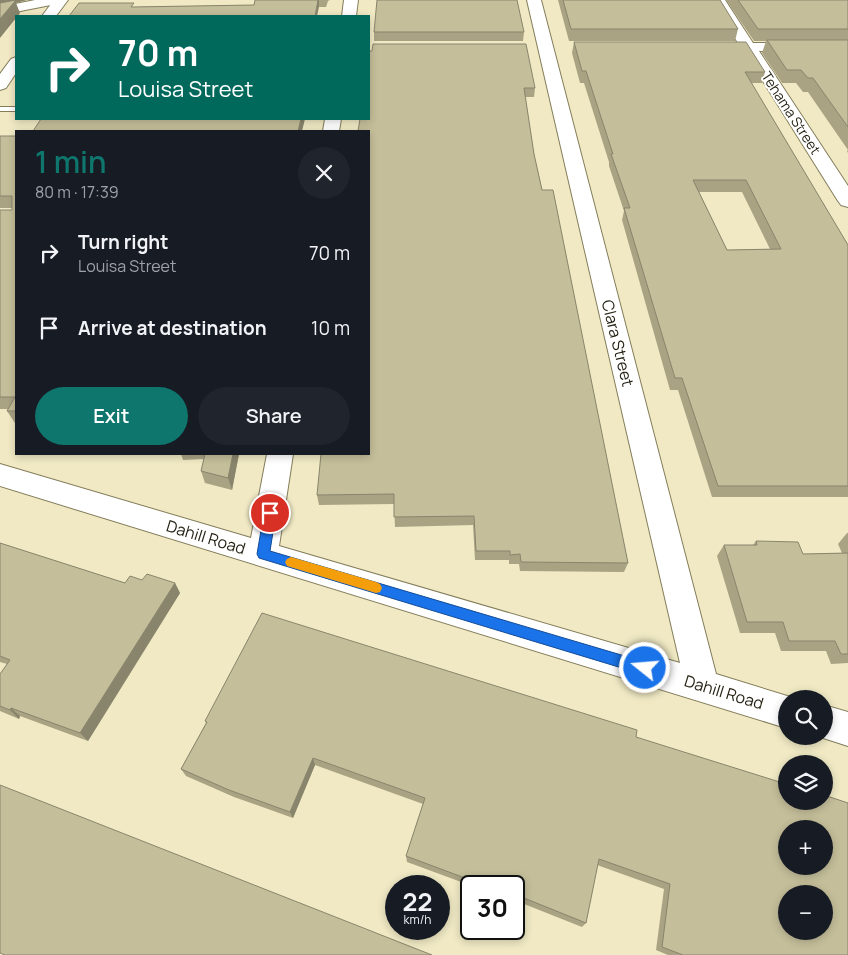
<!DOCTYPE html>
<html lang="en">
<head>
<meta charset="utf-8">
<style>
	body { margin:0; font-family:Manrope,sans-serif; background:#20242c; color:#f1f3f6; height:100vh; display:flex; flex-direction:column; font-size:19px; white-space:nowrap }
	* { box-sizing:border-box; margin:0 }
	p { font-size:16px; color:#9ea1a6 }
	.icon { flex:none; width:28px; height:28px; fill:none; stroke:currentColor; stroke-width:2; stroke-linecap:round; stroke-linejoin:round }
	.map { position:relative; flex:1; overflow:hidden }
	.details { position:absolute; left:15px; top:130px; width:355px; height:325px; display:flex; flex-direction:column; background:#171b24; border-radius:0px; box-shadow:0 2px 8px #0003 }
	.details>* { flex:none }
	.hud { position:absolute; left:15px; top:15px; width:355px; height:105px; border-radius:0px; box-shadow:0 2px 8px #0003; background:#00695c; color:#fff; overflow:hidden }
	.buttons { position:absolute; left:778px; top:690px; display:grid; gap:10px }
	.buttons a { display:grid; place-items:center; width:55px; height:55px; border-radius:50%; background:#171b24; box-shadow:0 2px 8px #0003; font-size:25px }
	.speed { position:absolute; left:385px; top:875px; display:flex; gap:10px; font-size:25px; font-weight:700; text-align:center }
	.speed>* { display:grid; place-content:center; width:65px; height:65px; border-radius:50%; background:#171b24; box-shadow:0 2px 8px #0003; line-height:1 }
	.speed small { font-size:12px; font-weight:400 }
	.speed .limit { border:2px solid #111; border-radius:8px; background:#fff; color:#111 }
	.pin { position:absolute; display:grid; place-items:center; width:42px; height:42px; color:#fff; margin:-21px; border:2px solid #fff; border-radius:50%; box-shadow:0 1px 5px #0007 }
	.me { position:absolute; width:55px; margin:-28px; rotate:287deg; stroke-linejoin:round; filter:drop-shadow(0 0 4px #0008) }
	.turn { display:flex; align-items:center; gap:18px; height:105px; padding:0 20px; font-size:22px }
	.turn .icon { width:65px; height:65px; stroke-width:2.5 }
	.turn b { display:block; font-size:35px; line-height:42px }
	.round { display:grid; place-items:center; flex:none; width:52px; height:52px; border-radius:26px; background:#20242c }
	.summary { display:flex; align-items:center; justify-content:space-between; height:85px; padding:0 20px }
	h1 { font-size:30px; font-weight:600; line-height:38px; color:#0f766e }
	.primary-button { display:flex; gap:10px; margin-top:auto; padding:10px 20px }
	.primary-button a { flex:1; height:58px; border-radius:30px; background:#0f766e; color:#fff; font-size:20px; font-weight:600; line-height:58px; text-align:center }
	.primary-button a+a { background:#20242c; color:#f1f3f6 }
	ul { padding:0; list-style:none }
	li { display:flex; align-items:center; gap:15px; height:75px; padding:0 20px }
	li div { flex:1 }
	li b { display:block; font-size:19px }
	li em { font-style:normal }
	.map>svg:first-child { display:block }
</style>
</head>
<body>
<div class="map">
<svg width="848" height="955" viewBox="0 0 848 955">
	<rect width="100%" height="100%" fill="#f0e9c4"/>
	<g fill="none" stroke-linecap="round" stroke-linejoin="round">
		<defs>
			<path id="lane" d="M0,107H16V111H0Z"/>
			<path id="street" d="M35,0H63L56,4L0,15V7Z
				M344,0H358L356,16H342Z
				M527,0H541L716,674L797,699H786V728L0,486V464L251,538L267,454H293L279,546L680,663Z
				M711,0H725L753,43H848V51H759L848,186V207L841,205L838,201L744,51L707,50L705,47L707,44L738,43Z
				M325,119H341L339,131H323Z
				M824,705L848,712V746L817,736H824Z"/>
			<path id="secondary" d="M54,0H68L56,16H42Z
				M16,57V73L6,88L0,90V74L11,59Z"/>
		</defs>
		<!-- lane casing -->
		<use href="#lane" stroke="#847d5b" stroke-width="2"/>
		<!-- street casing -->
		<use href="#street" stroke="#847d5b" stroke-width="2"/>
		<!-- secondary casing -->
		<use href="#secondary" stroke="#847d5b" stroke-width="2"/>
		<!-- lane -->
		<use href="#lane" fill="#fff" fill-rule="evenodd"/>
		<!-- street -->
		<use href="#street" fill="#fff" fill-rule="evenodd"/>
		<!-- secondary -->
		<use href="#secondary" fill="#fff" fill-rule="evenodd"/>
	</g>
	<!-- wall -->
	<path fill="#a9a384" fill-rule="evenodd" d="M255,0H330L328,1L326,7H135L254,5Z
		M558,0H720L738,29L735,41H569Z
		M726,0H848V153L847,151L848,150L808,92H803L796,83H782L762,53L766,41H754Z
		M374,32H524L523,41H374Z
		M574,42L765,72L762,83H751L848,245V497H712L678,390H670L622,220L624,211L609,166V162L584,83H580L572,53ZM699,192H742L770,249L727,250Z
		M369,51L535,88L534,97H525L534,154L628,563L624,572L520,571L519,564H509V560H475L473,525L395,527L394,504L319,505L317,495L369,454Z
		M0,136H16V423H15L7,411L8,409H0V210H12V208H0Z
		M181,454H239L232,490L205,483L201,471L204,459L183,460Z
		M847,533H848V663L831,664L826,651H781L775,633H740L717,556L724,545H753L756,541L803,554L842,553L838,544Z
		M0,543L125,583L142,580L175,583L180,593L88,741L20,716L19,719L0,711V674L7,664L0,662Z
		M205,721L636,737L848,955H668L656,950L664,889L597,865L586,923L582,927L514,900V886H472L407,862L406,856L423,804L315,765L293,818L234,797L186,776L181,769L206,723Z"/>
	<!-- shaded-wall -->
	<path fill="#89856c" d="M0,0H27L16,3L20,13L18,16H16V18L0,38Z
		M318,0H319V7L317,16H315Z
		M301,119H305L302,131H298Z
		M233,454H239L232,490L228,478Z
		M175,583L180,593L88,741L80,733Z
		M11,708L20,716L19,719L10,710Z
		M313,758L315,765L293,818L290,812Z"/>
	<!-- building -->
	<path fill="#c4be9a" stroke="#89856c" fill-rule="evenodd" d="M16,0L0,19V3Z
		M255,0H318L315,16H69L79,3H134L131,7L254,5Z
		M377,0H517L524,32H374Z
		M563,0H720L738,29H571Z
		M738,0H848V29H758Z
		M767,40H848V127L813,78H808L801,70H787Z
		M574,42H746L765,72H745L848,245V486H718L682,378H675L624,208H630L611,154H613L586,71H582ZM693,180H746L781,249L727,250Z
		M373,44H526L535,88H524L534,154L542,190H553L628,563L521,562L520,554L510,555V551H476L474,516L394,517V494L317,495L321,454H369V131H358L360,119H369V51H372Z
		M41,119H301L298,131H33Z
		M0,136H16V411H7L15,397H0V210H12V196H0Z
		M205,454H233L228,478L201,471Z
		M756,541L798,542L803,554L848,553V654H841L835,641H789L783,622H747L724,545H757Z
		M0,543L125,583L130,576L142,580L147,574L175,583L80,733L11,708L10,710L0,706V674L10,660L0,656Z
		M262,613L637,730L636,737L786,784V801H824V795L848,803V955H683L662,947L670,884L599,859L586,923L514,894V886H494L481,881V884L406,856L425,798L313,758L290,812L229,790L181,769L207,722L205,721ZM786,829H824V866H786ZM786,894H824V931H786Z
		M0,785L432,955H5L0,953Z"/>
	<!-- route -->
	<path fill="#1a73e8" stroke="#114b97" d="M270,508L274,510L276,513L270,551L645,662L650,664L652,668L650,673L645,675L259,558L257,554L264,513L266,510Z"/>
	<!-- slow -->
	<path fill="#f59e0b" d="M291,557L376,582L380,584L382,588L380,592L376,593L287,566L285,562L287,559Z"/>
	<g text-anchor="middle" stroke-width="4" stroke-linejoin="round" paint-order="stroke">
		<!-- far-street labels -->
		<g font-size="14" fill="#272416" stroke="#fff">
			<text transform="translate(791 113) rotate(57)" y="5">Tehama Street</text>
		</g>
		<!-- street labels -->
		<g font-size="16" fill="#272416" stroke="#fff">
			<text transform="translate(618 343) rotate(76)" y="6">Clara Street</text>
			<text transform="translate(206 537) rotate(17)" y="6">Dahill Road</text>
			<text transform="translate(724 692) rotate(17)" y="6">Dahill Road</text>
		</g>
	</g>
</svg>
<div class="buttons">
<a><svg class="icon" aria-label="search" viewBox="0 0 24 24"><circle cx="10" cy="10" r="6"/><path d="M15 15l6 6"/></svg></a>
<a><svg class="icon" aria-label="layers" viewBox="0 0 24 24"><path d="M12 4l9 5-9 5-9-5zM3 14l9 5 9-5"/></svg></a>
<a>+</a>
<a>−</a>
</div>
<div class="speed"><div>22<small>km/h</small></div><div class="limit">30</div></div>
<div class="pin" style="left:270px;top:513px;background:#d93025"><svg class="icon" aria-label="arrive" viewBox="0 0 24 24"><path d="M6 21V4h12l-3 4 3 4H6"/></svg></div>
<svg class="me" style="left:645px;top:668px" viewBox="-20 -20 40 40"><circle r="17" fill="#1a73e8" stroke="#fff" stroke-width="3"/><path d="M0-11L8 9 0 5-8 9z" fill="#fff"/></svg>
<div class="hud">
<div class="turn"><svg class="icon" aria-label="right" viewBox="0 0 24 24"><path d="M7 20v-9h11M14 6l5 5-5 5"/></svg><div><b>70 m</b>Louisa Street</div></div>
</div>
<section class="details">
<div class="summary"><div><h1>1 min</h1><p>80 m · 17:39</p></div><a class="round"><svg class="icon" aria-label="close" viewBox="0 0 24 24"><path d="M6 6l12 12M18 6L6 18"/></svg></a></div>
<ul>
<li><svg class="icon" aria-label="right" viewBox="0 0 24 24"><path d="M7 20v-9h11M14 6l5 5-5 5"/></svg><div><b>Turn right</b><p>Louisa Street</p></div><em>70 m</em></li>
<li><svg class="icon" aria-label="arrive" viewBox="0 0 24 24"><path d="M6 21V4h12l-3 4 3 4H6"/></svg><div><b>Arrive at destination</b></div><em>10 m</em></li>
</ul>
<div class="primary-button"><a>Exit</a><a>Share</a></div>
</section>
</div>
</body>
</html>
